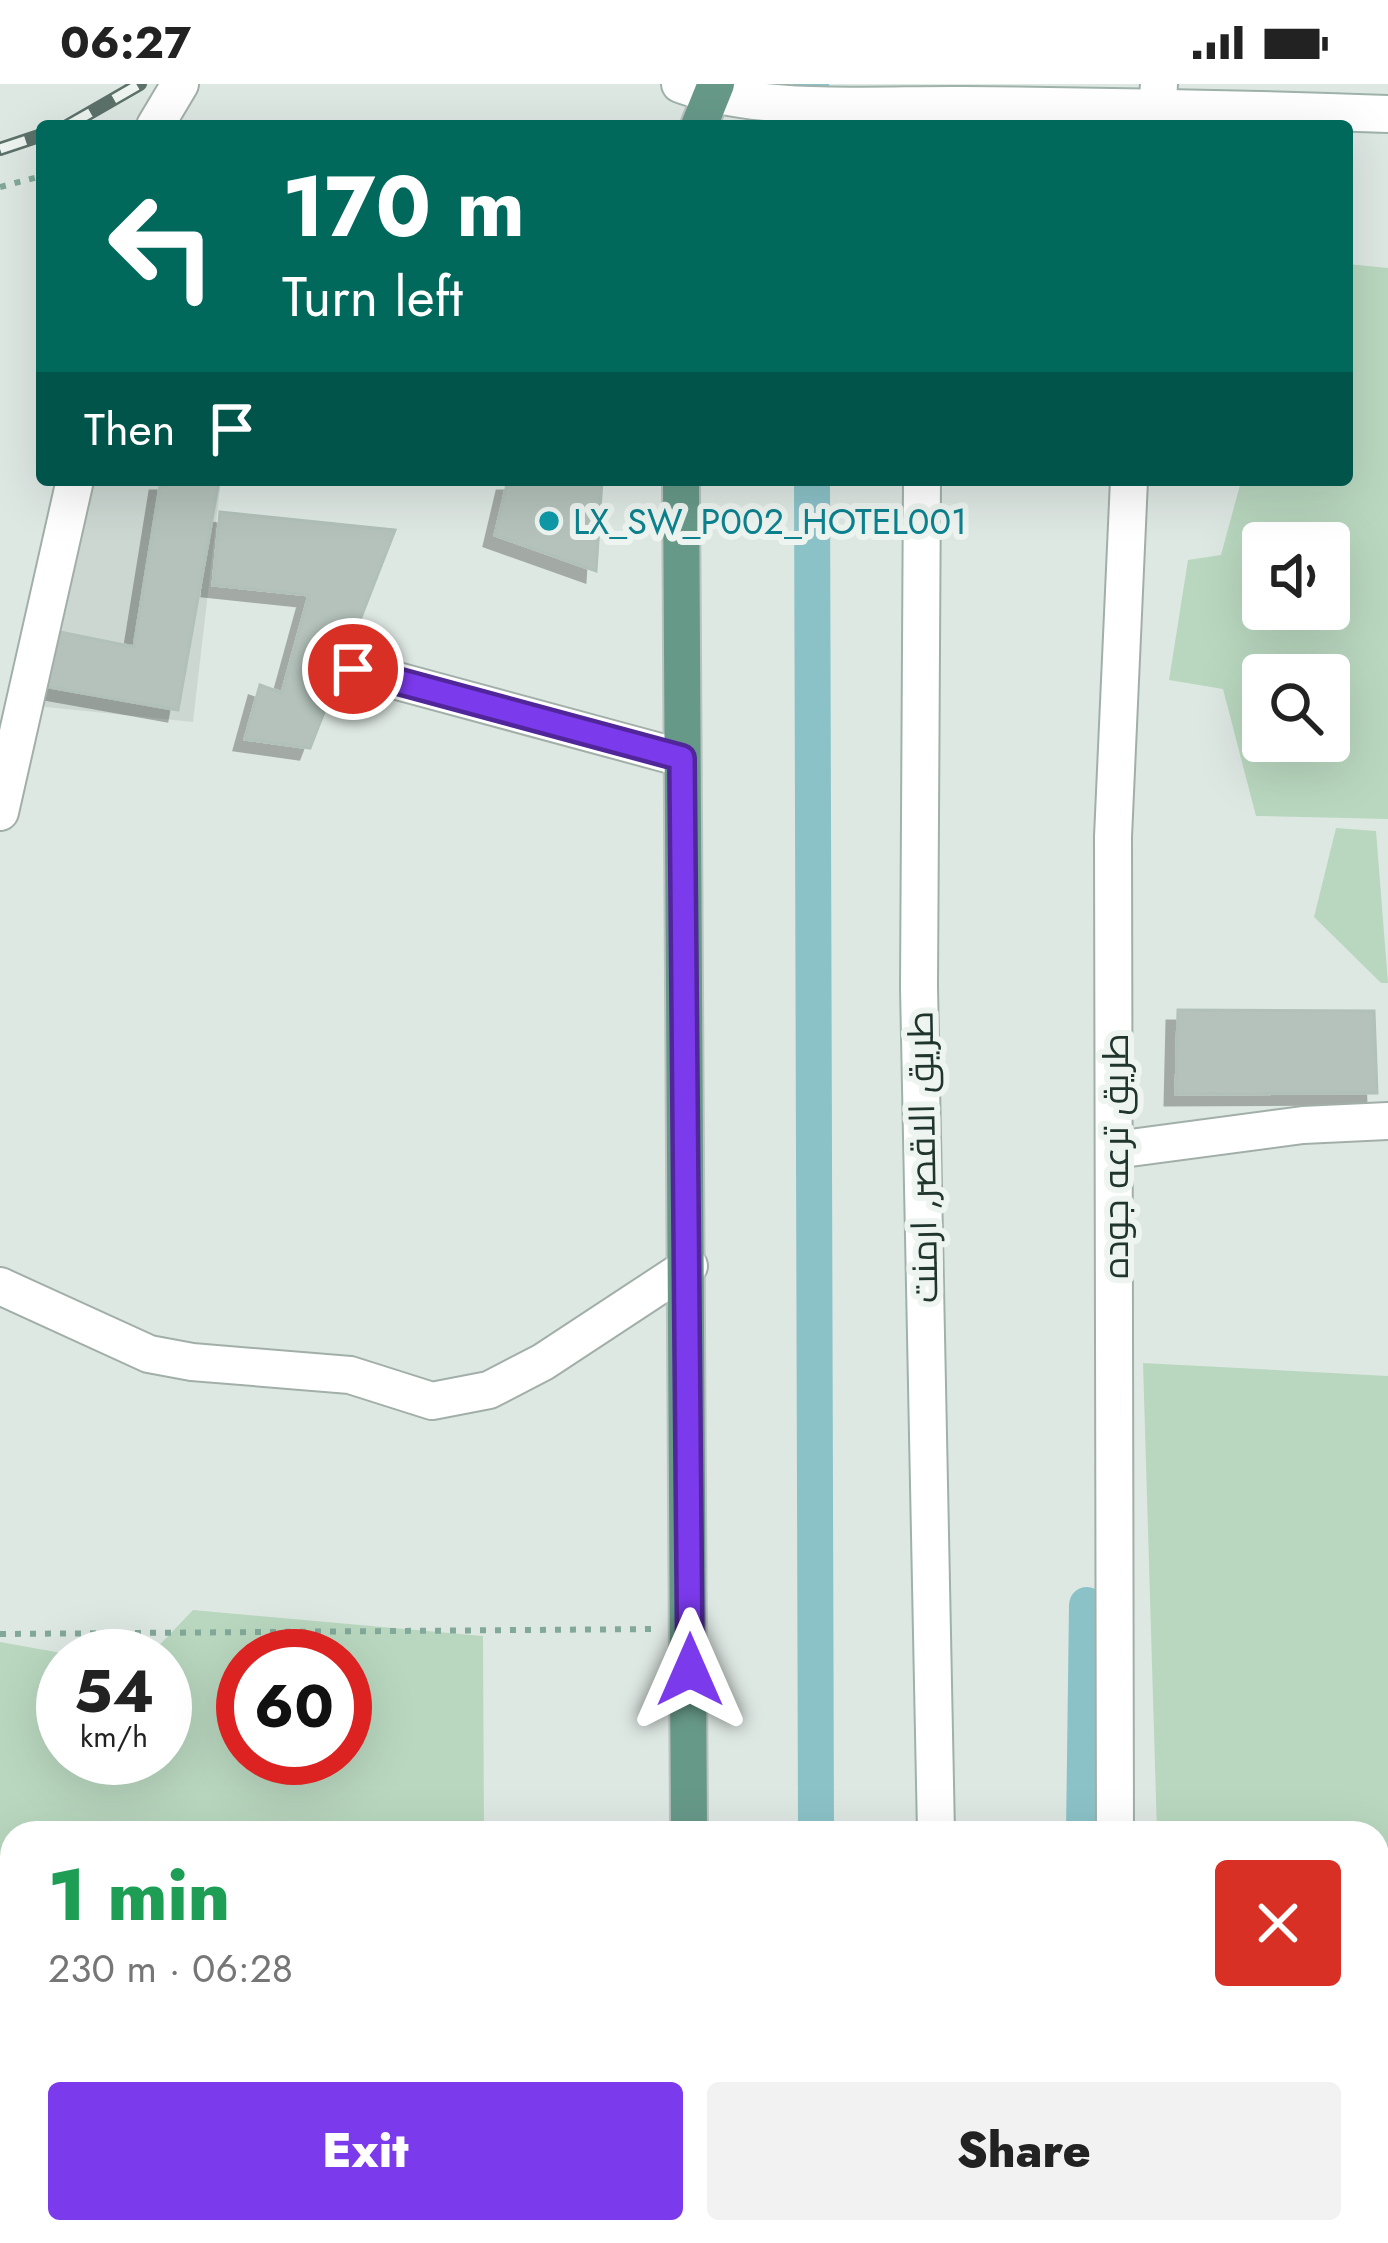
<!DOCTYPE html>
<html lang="en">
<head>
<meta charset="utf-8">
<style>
	body { margin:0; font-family:Jost,Cairo,sans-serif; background:#f2f2f2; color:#222; height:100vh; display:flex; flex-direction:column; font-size:45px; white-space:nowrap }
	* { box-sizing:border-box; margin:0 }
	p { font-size:39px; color:#767676 }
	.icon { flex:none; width:66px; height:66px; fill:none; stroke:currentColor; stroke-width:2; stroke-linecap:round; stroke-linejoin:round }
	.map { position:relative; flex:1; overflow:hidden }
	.panel { position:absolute; left:0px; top:1737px; width:1389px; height:423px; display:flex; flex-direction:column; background:#fff; border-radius:36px 36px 0 0; box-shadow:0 12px 48px #0002 }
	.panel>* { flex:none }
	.top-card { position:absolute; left:36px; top:36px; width:1317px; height:366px; border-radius:12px; box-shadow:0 12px 48px #0002; background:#00695c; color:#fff; overflow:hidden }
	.tools { position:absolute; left:1242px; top:438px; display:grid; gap:24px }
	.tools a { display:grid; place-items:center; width:108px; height:108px; border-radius:12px; background:#fff; box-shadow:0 12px 48px #0002; font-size:60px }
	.speed { position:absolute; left:36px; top:1545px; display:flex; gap:24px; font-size:60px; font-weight:700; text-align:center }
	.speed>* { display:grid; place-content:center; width:156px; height:156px; border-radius:50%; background:#fff; box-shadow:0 12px 48px #0002; line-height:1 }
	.speed small { font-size:30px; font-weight:400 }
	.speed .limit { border:18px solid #d22; background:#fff; color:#111 }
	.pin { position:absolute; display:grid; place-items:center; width:102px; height:102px; color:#fff; margin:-51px; border:6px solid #fff; border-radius:50%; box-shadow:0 3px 12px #0007 }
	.me { position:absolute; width:132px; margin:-66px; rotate:0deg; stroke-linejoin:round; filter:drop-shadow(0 0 9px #0008) }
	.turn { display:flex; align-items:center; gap:42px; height:252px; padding:0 48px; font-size:54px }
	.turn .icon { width:156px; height:156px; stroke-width:2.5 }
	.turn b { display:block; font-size:84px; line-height:102px }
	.then { display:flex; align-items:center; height:114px; padding:0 48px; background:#0003; gap:24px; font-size:45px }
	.round { display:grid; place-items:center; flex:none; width:126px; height:126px; border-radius:12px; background:#f2f2f2 }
	.headline { display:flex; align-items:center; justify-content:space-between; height:204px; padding:0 48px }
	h1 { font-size:72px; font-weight:800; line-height:90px; color:#1e9e55 }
	.button { display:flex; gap:24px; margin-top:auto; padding:24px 48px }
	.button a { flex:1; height:138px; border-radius:12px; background:#7c3aed; color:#fff; font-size:48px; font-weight:800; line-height:138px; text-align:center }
	.button a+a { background:#f2f2f2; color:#222 }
	.status { display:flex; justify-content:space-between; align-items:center; height:84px; padding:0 60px; background:#fff; direction:ltr }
	.status svg { height:33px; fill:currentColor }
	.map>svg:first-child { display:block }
</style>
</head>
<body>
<div class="status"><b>06:27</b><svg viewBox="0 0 49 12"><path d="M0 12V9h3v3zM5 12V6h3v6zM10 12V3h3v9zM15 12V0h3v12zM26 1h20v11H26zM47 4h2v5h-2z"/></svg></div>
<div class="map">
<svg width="1388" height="2159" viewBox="0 0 1388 2159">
	<defs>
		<filter id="shadow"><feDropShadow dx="-11" dy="11" stdDeviation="0" flood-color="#0004"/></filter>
	</defs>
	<rect width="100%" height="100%" fill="#dee8e3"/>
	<!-- built -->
	<path fill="#ccd7d2" d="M82,396H221L193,638L36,622Z"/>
	<!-- green -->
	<path fill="#b9d7bf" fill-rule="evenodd" d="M1347,180L1388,184V735L1256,732L1223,605L1169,596L1188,476L1221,471L1240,401L1195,396H1347ZM1263,459H1329V525H1263ZM1263,591H1329V657H1263Z
		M1336,744L1376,747L1388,899H1381L1314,833Z
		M1143,1279L1388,1292V2092L1377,2094V1749H1157Z
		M193,1526L483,1552L484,1749H12V1920L0,1915V1558L78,1572H63V1674H165V1572H149ZM345,1572V1674H243V1572Z
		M1388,2118V2159H1238L1241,2148H1377V2119Z"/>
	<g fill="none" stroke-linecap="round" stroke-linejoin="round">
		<!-- canal -->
		<path stroke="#8bc2c8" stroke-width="36" d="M811,0V42
			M812,396L816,1749
			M1084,1749L1087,1521
			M817,2148V2159
			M1079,2159V2148"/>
	</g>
	<!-- building -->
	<path fill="#b4c2bb" stroke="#b1c0b9" stroke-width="3" filter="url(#shadow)" d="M161,396H219L178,626L44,602L55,547L134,563Z
		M508,396H602L596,487L495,451Z
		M220,428L395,446L310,664L245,655L260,601L282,609L309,511L213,501Z
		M1178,926L1374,927L1377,1009L1176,1010Z"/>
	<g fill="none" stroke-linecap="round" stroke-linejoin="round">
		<defs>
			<path id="street" d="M155,42L180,0
				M1156,42L1159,0
				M353,585L682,674
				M0,728L75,396
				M1115,1066L1303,1041L1388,1037
				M0,1202L149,1270L192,1278L350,1291L432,1317L489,1306L543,1278L689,1182
				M1115,1749L1113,753L1129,396
				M0,1998L12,2004
				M316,2159L318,2148
				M1112,2159V2148"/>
			<path id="secondary" d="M680,0C761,30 877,20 964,21C1105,22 1247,25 1388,30
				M922,396L919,903L936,1749
				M936,2159V2148"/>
			<path id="primary" d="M699,42L716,0
				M681,396L689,1749
				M689,2159V2148"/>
		</defs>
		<!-- street casing -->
		<use href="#street" stroke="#a2afa9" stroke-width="40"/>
		<!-- secondary casing -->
		<use href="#secondary" stroke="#9fb2aa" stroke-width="40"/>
		<!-- primary casing -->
		<use href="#primary" stroke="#bcc2c1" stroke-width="40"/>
		<!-- path -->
		<path stroke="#82a899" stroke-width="6" stroke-dasharray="6 9" stroke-linecap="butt" d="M0,103L42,92
			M0,1550L656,1545"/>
		<!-- street -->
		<use href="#street" stroke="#fff" stroke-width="36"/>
		<!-- secondary -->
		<use href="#secondary" stroke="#fff" stroke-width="36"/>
		<!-- primary -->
		<use href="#primary" stroke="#679989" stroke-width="36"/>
		<defs>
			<path id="rail" d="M67,42L140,0
				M0,65L42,51"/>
		</defs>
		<!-- rail casing -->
		<use href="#rail" stroke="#5b716a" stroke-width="14"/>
		<!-- rail -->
		<use href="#rail" stroke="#eef5f1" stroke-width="9" stroke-dasharray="27" stroke-linecap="butt"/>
	</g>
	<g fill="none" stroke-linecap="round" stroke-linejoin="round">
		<defs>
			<path id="route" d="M353,585L682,674L690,1586"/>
		</defs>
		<!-- route casing -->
		<use href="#route" stroke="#51269a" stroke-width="30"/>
		<!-- route -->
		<use href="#route" stroke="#7c3aed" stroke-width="21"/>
	</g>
	<!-- markers -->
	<circle fill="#0f9aa8" stroke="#eef5f1" stroke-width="4.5" cx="549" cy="437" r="12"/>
	<g text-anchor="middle" stroke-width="12" stroke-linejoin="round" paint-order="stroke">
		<!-- culture labels -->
		<g font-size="36" fill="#0d838f" stroke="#eef5f1" text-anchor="start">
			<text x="573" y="450">LX_SW_P002_HOTEL001</text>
		</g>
		<!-- street labels -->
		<g font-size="36" fill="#21352f" stroke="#eef5f1">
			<text transform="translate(1115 1072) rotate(-90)" y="13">طريق ترعه جوده</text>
			<text transform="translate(922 1073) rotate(-91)" y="13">طريق الاقصر, ارمنت</text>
		</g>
	</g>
</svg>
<div class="tools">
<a><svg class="icon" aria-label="sound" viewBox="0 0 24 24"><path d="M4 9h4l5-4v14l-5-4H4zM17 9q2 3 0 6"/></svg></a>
<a><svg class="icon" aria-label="search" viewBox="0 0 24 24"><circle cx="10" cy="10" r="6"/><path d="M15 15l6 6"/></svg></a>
</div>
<div class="speed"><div>54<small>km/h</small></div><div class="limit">60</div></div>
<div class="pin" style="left:353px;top:585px;background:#d93025"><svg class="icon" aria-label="arrive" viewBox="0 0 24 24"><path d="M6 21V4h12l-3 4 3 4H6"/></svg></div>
<svg class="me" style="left:690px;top:1586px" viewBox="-20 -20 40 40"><path d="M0-17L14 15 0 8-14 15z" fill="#7c3aed" stroke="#fff" stroke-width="4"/></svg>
<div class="top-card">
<div class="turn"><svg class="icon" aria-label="left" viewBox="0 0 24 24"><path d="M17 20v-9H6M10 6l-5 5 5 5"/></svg><div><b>170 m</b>Turn left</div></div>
<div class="then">Then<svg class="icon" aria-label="arrive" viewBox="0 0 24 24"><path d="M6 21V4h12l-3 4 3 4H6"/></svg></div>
</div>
<section class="panel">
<div class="headline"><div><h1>1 min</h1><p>230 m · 06:28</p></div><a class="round" style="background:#d93025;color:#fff"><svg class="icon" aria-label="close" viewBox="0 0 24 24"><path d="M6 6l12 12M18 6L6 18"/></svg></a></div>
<div class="button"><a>Exit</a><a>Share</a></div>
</section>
</div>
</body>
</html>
